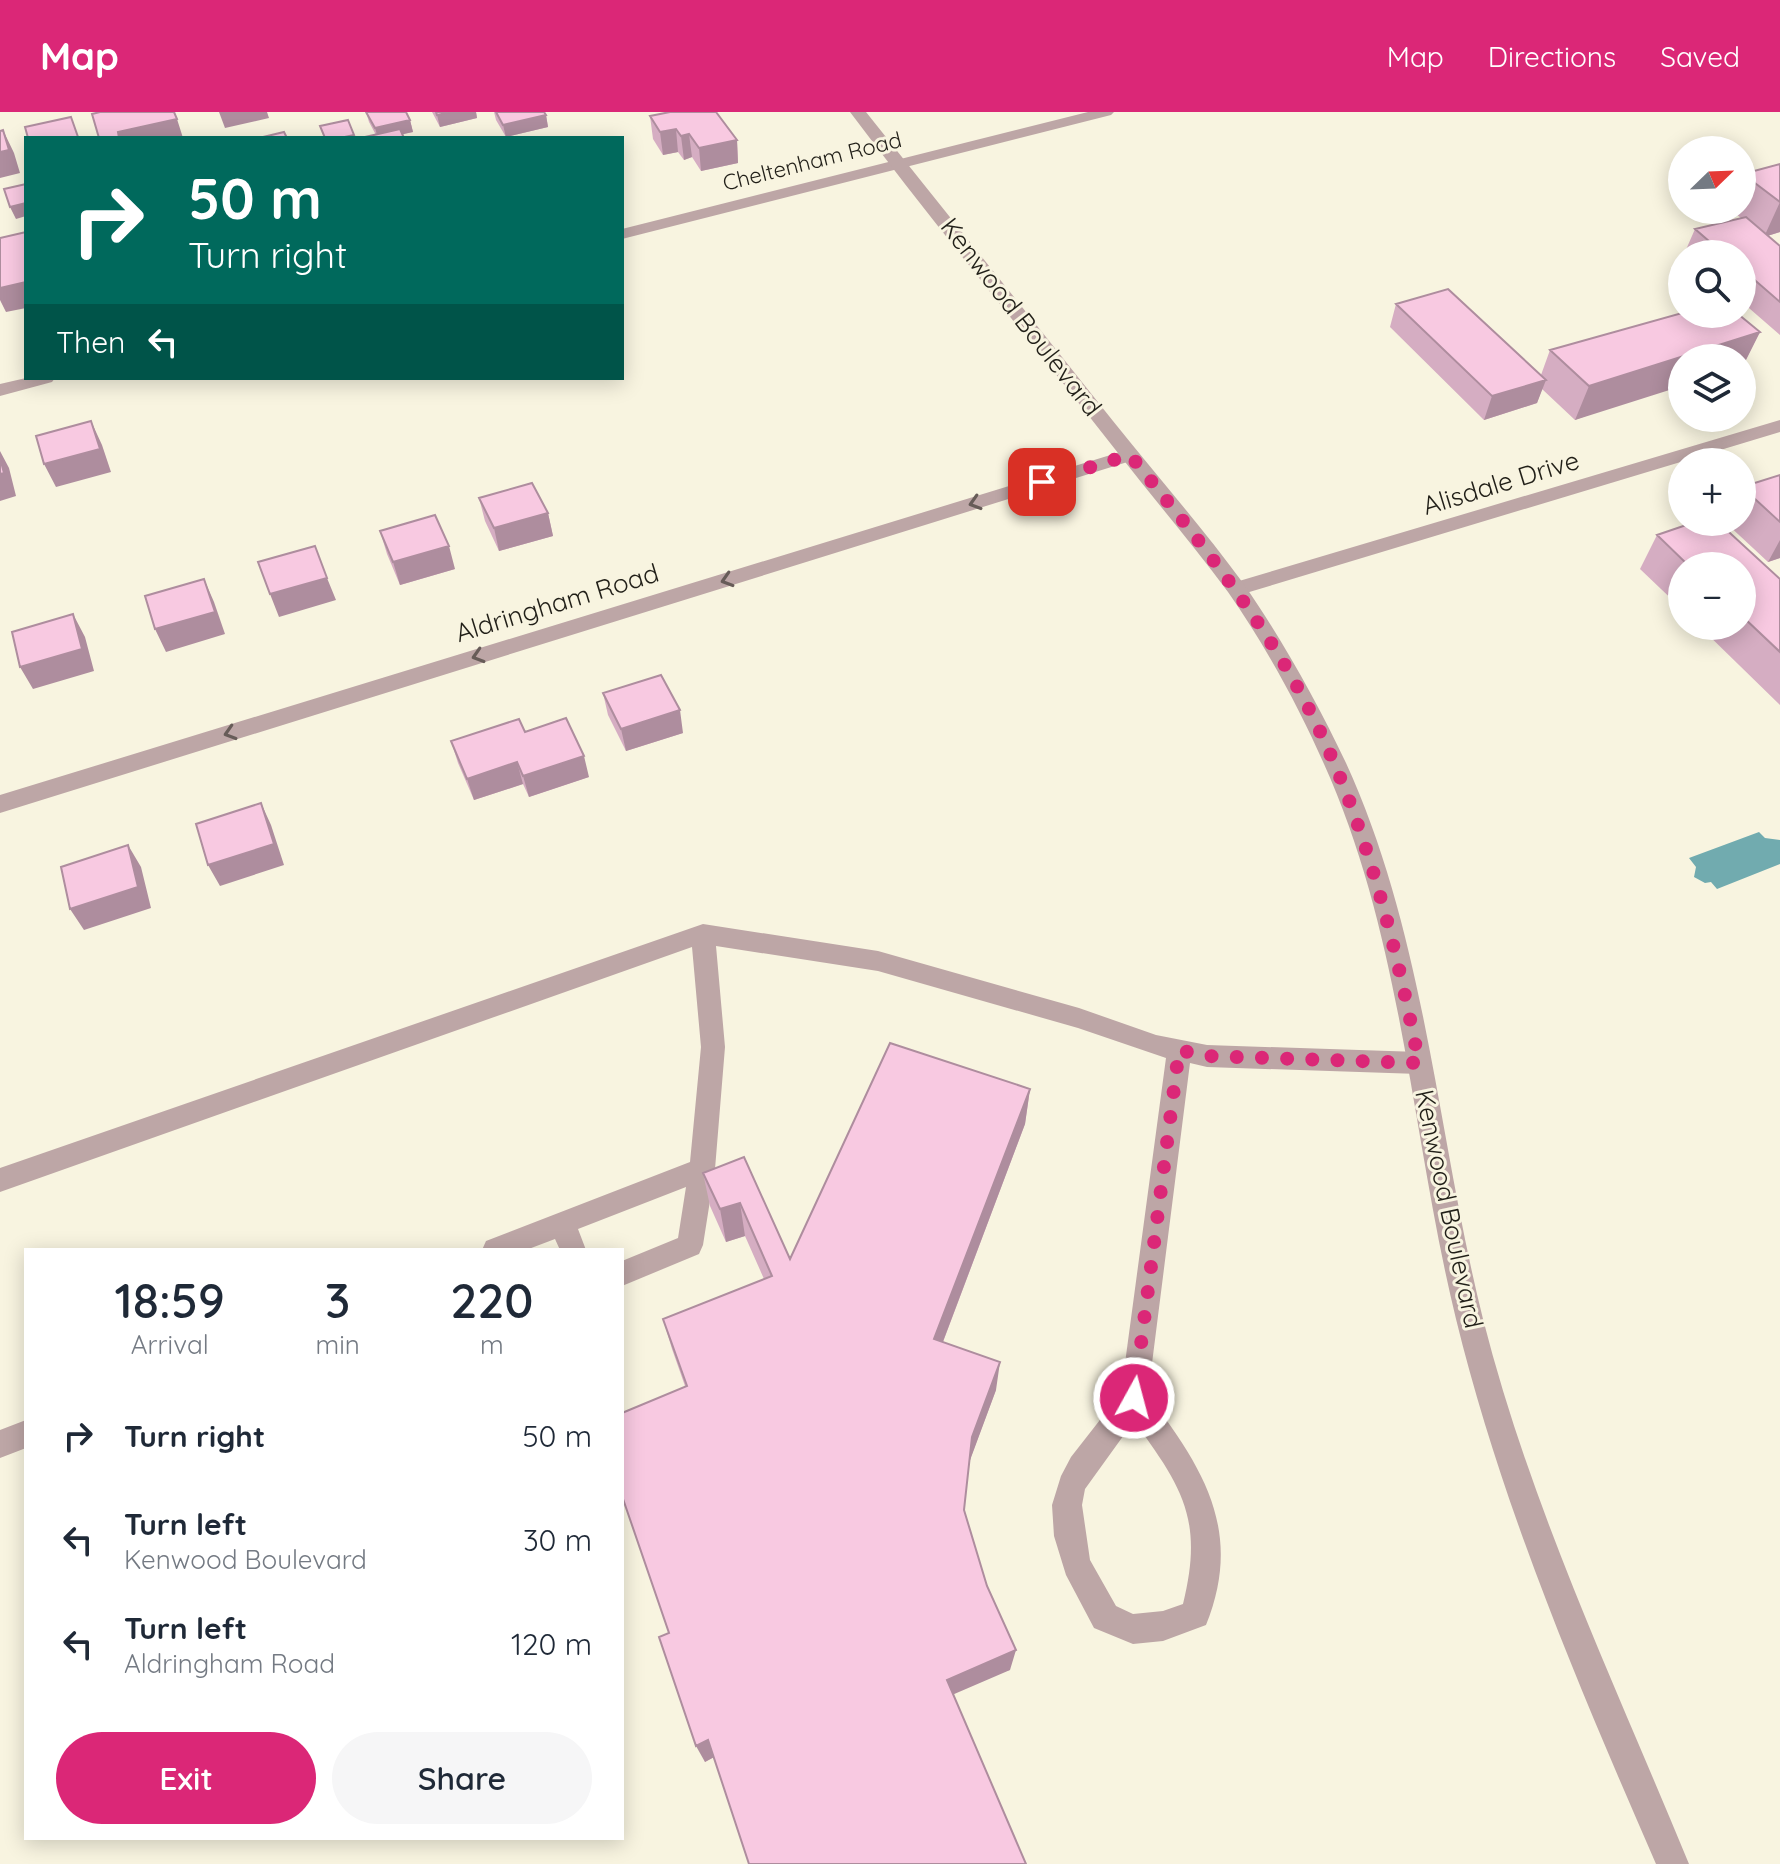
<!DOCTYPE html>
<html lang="en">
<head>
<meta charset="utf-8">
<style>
	body { margin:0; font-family:Quicksand,sans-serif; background:#f6f6f7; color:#1f2937; height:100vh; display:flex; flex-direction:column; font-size:30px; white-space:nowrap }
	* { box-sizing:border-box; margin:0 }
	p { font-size:26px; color:#747a83 }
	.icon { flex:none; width:44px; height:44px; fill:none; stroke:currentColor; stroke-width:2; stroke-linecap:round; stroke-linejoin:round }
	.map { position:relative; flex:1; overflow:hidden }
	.sheet { position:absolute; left:24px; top:1136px; width:600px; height:592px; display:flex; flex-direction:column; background:#fff; border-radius:0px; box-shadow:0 4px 20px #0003 }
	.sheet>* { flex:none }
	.banner { position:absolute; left:24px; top:24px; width:600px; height:244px; border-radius:0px; box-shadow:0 4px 20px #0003; background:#00695c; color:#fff; overflow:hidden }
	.needle { width:52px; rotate:67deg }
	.controls { position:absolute; left:1668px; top:24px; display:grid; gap:16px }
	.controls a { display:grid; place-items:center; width:88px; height:88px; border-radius:50%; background:#fff; box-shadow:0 4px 20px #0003; font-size:40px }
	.pin { position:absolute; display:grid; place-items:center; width:68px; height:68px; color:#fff; margin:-34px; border-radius:16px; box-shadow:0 4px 12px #0006 }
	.me { position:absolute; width:88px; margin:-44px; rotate:7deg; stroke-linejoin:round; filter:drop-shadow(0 0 6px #0008) }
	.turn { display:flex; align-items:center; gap:28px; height:168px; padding:0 32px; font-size:36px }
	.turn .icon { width:104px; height:104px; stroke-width:2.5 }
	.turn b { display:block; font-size:56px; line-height:68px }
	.then { display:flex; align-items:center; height:76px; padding:0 32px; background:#0003; gap:16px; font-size:30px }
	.eta { display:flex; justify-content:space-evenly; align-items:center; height:136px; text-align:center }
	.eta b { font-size:48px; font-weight:600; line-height:56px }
	.cta { display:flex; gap:16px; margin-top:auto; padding:16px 32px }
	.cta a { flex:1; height:92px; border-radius:48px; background:#db2777; color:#fff; font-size:32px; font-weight:600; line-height:92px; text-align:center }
	.cta a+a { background:#f6f6f7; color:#1f2937 }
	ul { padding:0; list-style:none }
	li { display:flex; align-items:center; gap:24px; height:104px; padding:0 32px }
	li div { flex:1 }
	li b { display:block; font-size:30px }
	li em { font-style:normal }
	header { display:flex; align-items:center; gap:48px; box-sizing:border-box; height:112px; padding:0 40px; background:#db2777; color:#fff }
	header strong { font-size:38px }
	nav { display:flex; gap:44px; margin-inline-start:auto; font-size:28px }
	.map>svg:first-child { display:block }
</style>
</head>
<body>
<header>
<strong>Map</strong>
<nav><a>Map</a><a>Directions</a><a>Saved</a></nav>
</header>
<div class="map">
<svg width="1780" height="1752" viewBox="0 0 1780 1752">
	<rect width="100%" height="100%" fill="#f8f4e0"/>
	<!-- water -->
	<path fill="#71abaf" d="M1759,720L1765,726L1780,728V752L1717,777L1711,770L1705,771L1694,765L1696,755L1689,746Z"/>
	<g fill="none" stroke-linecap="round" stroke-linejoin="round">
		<!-- service -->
		<path fill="#bda6a6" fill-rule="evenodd" d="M703,812L878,839L1079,896L1156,923L1207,933L1419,940L1428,944L1431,951L1428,958L1419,962L1207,955L1190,951L1148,1283C1203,1356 1244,1419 1206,1513L1163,1529L1133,1532L1094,1516L1066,1463L1054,1424L1052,1393L1061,1364L1071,1345L1121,1281L1166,946L1078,916L878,859L716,834L725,935L715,1057L703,1133L699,1142L622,1174V1149L678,1126L686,1075L578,1117L586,1138H560L555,1127L526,1138H482L486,1129L690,1050L701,935L692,835L0,1080V1056ZM1134,1309C1182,1375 1204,1407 1183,1492L1163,1499L1133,1502L1116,1494L1090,1448L1082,1393L1085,1377Z
			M26,1308V1336L0,1346V1318Z"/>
		<!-- minor -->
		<path fill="#bda6a6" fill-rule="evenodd" d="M1088,0H1114L1111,3L622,127V117Z
			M26,266H55L52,270L0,284V272Z
			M1780,308V320L1236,484L1226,477L1229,472Z
			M1130,337L1139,343L1137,347L0,701V683Z"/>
		<!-- tertiary -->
		<path fill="#bda6a6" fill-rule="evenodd" d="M850,0H866C948,103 1031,206 1113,309C1156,363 1202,415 1243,471C1282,527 1317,590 1346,651C1426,826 1437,1023 1483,1207C1531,1396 1615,1572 1689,1752H1656C1579,1575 1502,1395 1456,1207C1411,1023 1403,827 1324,652C1298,593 1265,533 1228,480C1193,433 1154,387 1118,341C1029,227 937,116 850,0Z"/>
	</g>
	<!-- wall -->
	<path fill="#d5adc2" d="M366,0L410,8L413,20L402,22L376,23L369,10Z
		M432,0H476L477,6L440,15Z
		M494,0H544L546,3L548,15L506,25L496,8Z
		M665,0H716L737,28L738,51L701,59L692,45L684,48L678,40L663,43L653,27L650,4L666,1Z
		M1780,52V120L1767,124L1780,134V223L1742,190V142H1687L1685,140L1695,117L1741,106L1731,98H1742V65L1743,62Z
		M1396,192L1541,263L1550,238L1760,220L1742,255V246L1575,308L1542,277L1537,291L1484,308L1390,215Z
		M1780,363V446L1768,450L1725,410H1742V375Z
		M479,386L548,401L553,424L499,439L485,409Z
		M380,419L455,457L400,473L387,442Z
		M1657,423L1780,467V593L1699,514H1742V454H1682V497L1640,457Z
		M603,581L683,621L626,639L608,603Z
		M525,620L589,665L529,685L523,672L474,688L458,651L451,629Z
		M1030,977L1025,1012L943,1230L996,1278L969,1350L964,1398L1010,1558L714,1645L705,1650L669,1521L685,1274L672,1237L663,1207L764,1167L745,1124L726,1130L710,1094L703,1061L744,1045L790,1147Z"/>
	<!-- shaded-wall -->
	<path fill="#ae8d9e" d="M219,0H267L269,6L225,16Z
		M451,0H476L477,6L440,15L437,3Z
		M546,3L548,15L506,25L503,13Z
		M177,7L183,26H119L118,20Z
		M410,8L413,20L386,26H378L375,16Z
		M676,17L678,40L663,43L660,20Z
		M3,18L14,41L20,61L0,66V40Z
		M689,22L692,45L684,48L681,24Z
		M737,28L738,51L701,59L699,36Z
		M1780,90V120L1764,125Z
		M26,91V104L16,107L10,95Z
		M26,170V196L6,200L0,188V176Z
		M1760,220L1743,254L1742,246H1682V274L1575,308L1589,274Z
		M1546,268L1537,291L1484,308L1492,284Z
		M91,309L102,333L111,360L56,375L44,352Z
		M0,339L9,356L16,384L0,389Z
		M548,401L553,424L499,439L494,416Z
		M1780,428V446L1768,450Z
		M449,434L455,457L400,473L393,450Z
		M327,466L336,488L279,505L270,482Z
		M204,467L214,490L225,522L166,540L155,517Z
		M73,502L85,525L94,559L33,577L20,555Z
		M680,598L683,621L626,639L621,617Z
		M584,644L589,665L529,685L523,664Z
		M517,650L523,672L474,688L467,667Z
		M261,691L271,713L284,753L220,774L208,753Z
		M128,733L141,755L151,796L84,818L70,797Z
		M1030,977L1025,1012L933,1256L934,1227Z
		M740,1091L745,1124L726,1130L720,1097Z
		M1000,1250L996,1278L969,1351L972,1325Z
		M1016,1538L1010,1558L945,1586L947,1568Z
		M708,1628L716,1644L705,1650L696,1634Z"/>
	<!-- building -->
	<path fill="#f8c9e1" stroke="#ae8d9e" stroke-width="2" d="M100,0H174L177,7L118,20L119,26H99L92,2Z
		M366,0H406L410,8L375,16Z
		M436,0H451L437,3Z
		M496,0H544L546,3L503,13Z
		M670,0H716L737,28L699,36L689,22L681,24L676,17L660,20L650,4Z
		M71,5L78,25L73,26H28L25,15Z
		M348,8L354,23L340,26H325L320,14Z
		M400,17L404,26L365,25Z
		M3,18L9,38L0,40V19Z
		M284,20L287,26H259Z
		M1780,52V90L1743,62Z
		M26,72V91L10,95L4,77Z
		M1746,105L1780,134V190L1742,157V142H1724L1695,117Z
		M26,120V170L0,176V126Z
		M1448,177L1546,268L1492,284L1396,192Z
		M1682,201V202H1738L1760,220L1589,274L1550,238Z
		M91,309L100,337L44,352L36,324Z
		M0,346L4,361L0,362Z
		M1780,363V410L1742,375Z
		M532,371L548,401L494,416L479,386Z
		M435,403L449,434L393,450L380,419Z
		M1695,410H1718L1780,467V540L1742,504V454H1689L1657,423Z
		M315,434L327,466L270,482L258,450Z
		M204,467L215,500L155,517L145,484Z
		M73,502L82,537L20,555L12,520Z
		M661,563L680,598L621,617L603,581Z
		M566,606L584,644L523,664L517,650L467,667L451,629L519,607L525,620Z
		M261,691L274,732L208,753L196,712Z
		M128,733L138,775L70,797L61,755Z
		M890,931L1030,977L934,1227L1000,1250L972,1325L964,1398L987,1474L1016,1538L947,1568L1026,1752H749L708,1628L696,1634L659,1525L669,1521L622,1384V1301L687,1274L663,1207L772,1164L740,1091L720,1097L703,1061L744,1045L790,1147Z"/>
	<!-- one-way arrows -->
	<defs><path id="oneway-chevron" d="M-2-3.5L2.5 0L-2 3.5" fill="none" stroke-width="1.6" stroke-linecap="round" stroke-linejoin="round" transform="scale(2)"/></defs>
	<g stroke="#675c58">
		<use href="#oneway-chevron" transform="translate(975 391) rotate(163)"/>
		<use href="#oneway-chevron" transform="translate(727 468) rotate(163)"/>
		<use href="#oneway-chevron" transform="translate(478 544) rotate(163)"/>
		<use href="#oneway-chevron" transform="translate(230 621) rotate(163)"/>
	</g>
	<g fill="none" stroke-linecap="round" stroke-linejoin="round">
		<!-- route -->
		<path stroke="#db2777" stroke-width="14" stroke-dasharray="0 25.2" d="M1042,370L1130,343C1182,407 1234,471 1278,542C1355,666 1391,809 1419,951L1207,944L1179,938L1134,1286"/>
	</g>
	<g text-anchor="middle" stroke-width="6" stroke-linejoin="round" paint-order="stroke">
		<!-- far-street labels -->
		<g font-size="22" fill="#211f18" stroke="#f8f4e0">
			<text transform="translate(812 49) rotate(-14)" y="8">Cheltenham Road</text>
		</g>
		<!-- street labels -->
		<g font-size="26" fill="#211f18" stroke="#f8f4e0">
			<text transform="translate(1021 205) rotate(52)" y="9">Kenwood Boulevard</text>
			<text transform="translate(1501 371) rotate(-17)" y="9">Alisdale Drive</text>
			<text transform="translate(557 491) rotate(-17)" y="9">Aldringham Road</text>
			<text transform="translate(1449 1097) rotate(78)" y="9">Kenwood Boulevard</text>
		</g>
	</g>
</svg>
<div class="controls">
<a><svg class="needle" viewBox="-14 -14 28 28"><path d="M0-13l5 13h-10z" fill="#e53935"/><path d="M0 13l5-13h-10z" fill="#747a83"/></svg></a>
<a><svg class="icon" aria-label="search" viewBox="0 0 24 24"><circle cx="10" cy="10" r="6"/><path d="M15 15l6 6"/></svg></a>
<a><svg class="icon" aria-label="layers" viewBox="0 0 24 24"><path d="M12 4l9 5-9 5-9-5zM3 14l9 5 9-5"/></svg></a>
<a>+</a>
<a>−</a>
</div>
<div class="pin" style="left:1042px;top:370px;background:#d93025"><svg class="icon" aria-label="arrive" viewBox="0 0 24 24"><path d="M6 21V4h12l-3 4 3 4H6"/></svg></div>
<svg class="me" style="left:1134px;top:1286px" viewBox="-20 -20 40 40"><circle r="17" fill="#db2777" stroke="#fff" stroke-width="3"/><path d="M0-11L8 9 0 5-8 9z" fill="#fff"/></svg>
<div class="banner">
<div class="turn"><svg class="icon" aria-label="right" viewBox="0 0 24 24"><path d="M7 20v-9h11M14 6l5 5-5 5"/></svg><div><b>50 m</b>Turn right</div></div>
<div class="then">Then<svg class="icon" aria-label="left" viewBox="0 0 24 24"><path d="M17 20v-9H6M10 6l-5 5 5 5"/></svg></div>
</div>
<section class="sheet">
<div class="eta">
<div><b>18:59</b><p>Arrival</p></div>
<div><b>3</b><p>min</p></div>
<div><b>220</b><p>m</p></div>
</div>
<ul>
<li><svg class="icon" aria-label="right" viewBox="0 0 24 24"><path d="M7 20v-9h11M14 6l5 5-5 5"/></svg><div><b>Turn right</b></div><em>50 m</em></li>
<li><svg class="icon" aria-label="left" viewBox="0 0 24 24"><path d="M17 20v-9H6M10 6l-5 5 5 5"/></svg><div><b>Turn left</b><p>Kenwood Boulevard</p></div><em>30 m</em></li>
<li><svg class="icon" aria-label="left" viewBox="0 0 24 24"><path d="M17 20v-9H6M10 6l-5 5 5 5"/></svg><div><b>Turn left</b><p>Aldringham Road</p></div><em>120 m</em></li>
</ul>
<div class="cta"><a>Exit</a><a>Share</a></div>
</section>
</div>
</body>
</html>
